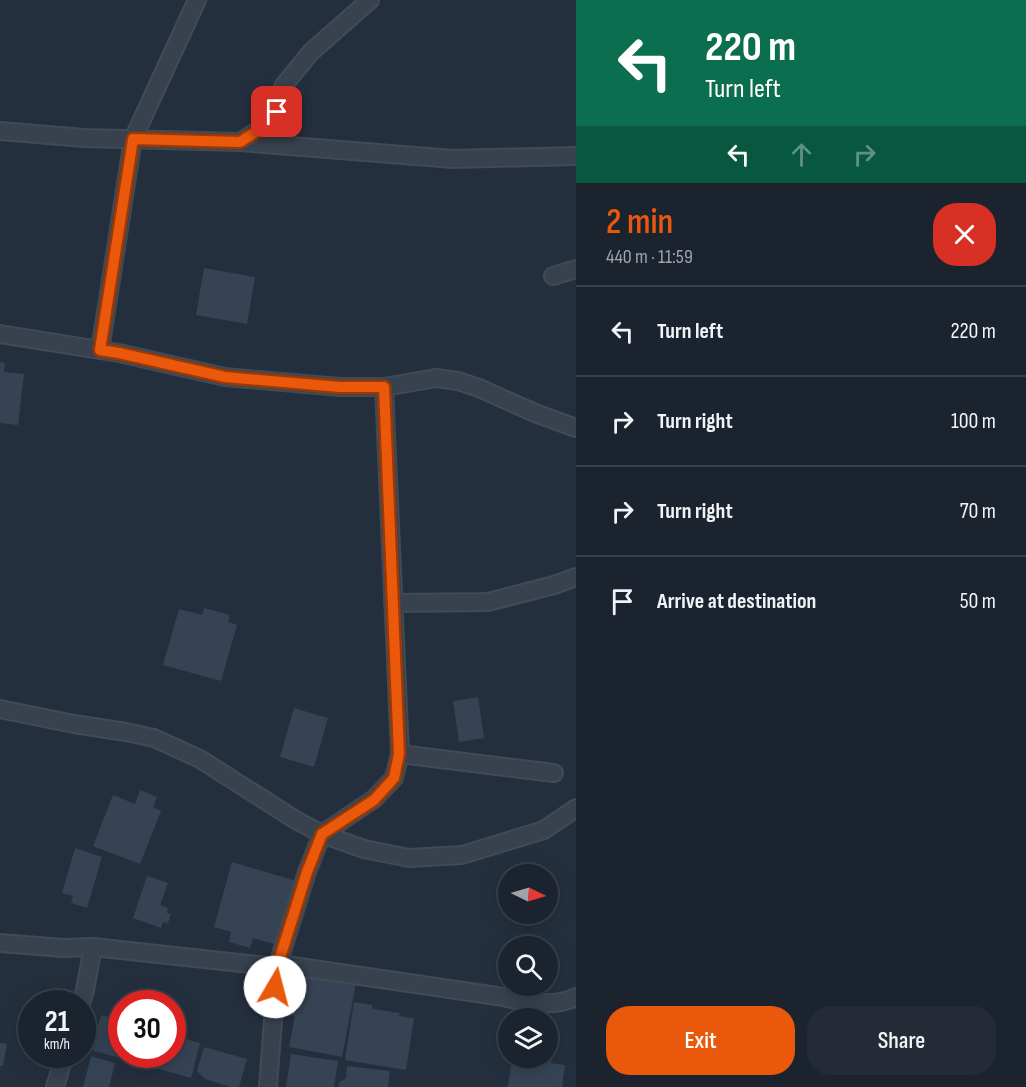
<!DOCTYPE html>
<html lang="en">
<head>
<meta charset="utf-8">
<style>
	body { margin:0; font-family:"Sofia Sans Condensed",sans-serif; background:#242b36; color:#f1f3f6; height:100vh; display:flex; flex-direction:column; font-size:22px; white-space:nowrap }
	* { box-sizing:border-box; margin:0 }
	p { font-size:20px; color:#a0a4aa }
	.icon { flex:none; width:33px; height:33px; fill:none; stroke:currentColor; stroke-width:2; stroke-linecap:round; stroke-linejoin:round }
	.map { position:relative; flex:1; overflow:hidden }
	.side { display:flex; flex-direction:column; background:#1b232e; width:450px }
	.side>* { flex:none }
	.top-card { background:#0b6e4f; color:#fff; overflow:hidden }
	.needle { width:39px; rotate:95deg }
	.controls { position:absolute; left:498px; top:864px; display:grid; gap:12px }
	.controls a { display:grid; place-items:center; width:60px; height:60px; border-radius:50%; background:#1b232e; box-shadow:0 3px 15px #0003,0 0 0 2px #39404a; font-size:30px }
	.speed { position:absolute; left:18px; top:990px; display:flex; gap:12px; font-size:30px; font-weight:700; text-align:center }
	.speed>* { display:grid; place-content:center; width:78px; height:78px; border-radius:50%; background:#1b232e; box-shadow:0 3px 15px #0003,0 0 0 2px #39404a; line-height:1 }
	.speed small { font-size:15px; font-weight:400 }
	.speed .limit { border:9px solid #d22; background:#fff; color:#111 }
	.pin { position:absolute; display:grid; place-items:center; width:51px; height:51px; color:#fff; margin:-26px; border-radius:12px; box-shadow:0 3px 9px #0006 }
	.me { position:absolute; width:66px; margin:-33px; rotate:8deg; stroke-linejoin:round; filter:drop-shadow(0 0 4px #0008) }
	.turn { display:flex; align-items:center; gap:21px; height:126px; padding:0 30px; font-size:27px }
	.turn .icon { width:78px; height:78px; stroke-width:2.5 }
	.turn b { display:block; font-size:42px; line-height:51px }
	.lanes { display:flex; align-items:center; height:57px; padding:0 30px; background:#0003; justify-content:center; gap:30px; direction:ltr }
	.lanes .off { opacity:.35 }
	.round { display:grid; place-items:center; flex:none; width:63px; height:63px; border-radius:24px; background:#242b36 }
	.summary { display:flex; align-items:center; justify-content:space-between; height:102px; padding:0 30px }
	h1 { font-size:36px; font-weight:600; line-height:45px; color:#ea580c }
	.action { display:flex; gap:12px; margin-top:auto; padding:12px 30px }
	.action a { flex:1; height:69px; border-radius:24px; background:#ea580c; color:#fff; font-size:24px; font-weight:600; line-height:69px; text-align:center }
	.action a+a { background:#242b36; color:#f1f3f6 }
	ul { padding:0; list-style:none }
	li { display:flex; align-items:center; gap:18px; height:90px; padding:0 30px; border-top:2px solid #39404a }
	li div { flex:1 }
	li b { display:block; font-size:22px }
	li em { font-style:normal }
	main { display:flex; flex:1; min-height:0 }
	.map>svg:first-child { display:block }
</style>
</head>
<body>
<main>
<div class="map">
<svg width="576" height="1087" viewBox="0 0 576 1087">
	<rect width="100%" height="100%" fill="#242f3e"/>
	<!-- building -->
	<path fill="#354354" d="M204,268L255,277L247,324L196,315Z
		M0,362L5,363L4,372L24,374L18,425L0,423Z
		M204,608L230,615L228,622L237,625L221,681L163,665L179,609L202,615Z
		M478,697L484,738L459,742L453,701Z
		M294,708L328,718L314,767L280,757Z
		M140,790L157,797L153,807L161,811L140,864L93,846L113,795L135,804Z
		M75,848L102,857L87,908L71,903L73,896L62,893Z
		M232,862L299,882L281,946L253,938L250,948L229,942L231,932L214,927Z
		M147,876L168,883L160,905L168,908L167,913L171,914L168,923L163,922L161,928L133,918Z
		M298,972L356,983L342,1057L289,1047L295,1016L285,1014L290,986L296,990Z
		M354,1002L372,1005L373,1009L400,1013L399,1016L414,1018L406,1070L345,1060Z
		M101,1015L122,1021V1054H172V1035L200,1043L191,1078L91,1050Z
		M0,1043L7,1044L3,1066H0Z
		M204,1047L247,1059L239,1087H231L205,1079L197,1071Z
		M291,1054L338,1061L334,1087H286Z
		M91,1056L115,1063L109,1087H83Z
		M548,1056L552,1057L551,1063L565,1065L562,1087H508L512,1058H548Z
		M347,1066L390,1071L388,1087H339V1083L346,1078Z"/>
	<g fill="none" stroke-linecap="round" stroke-linejoin="round">
		<defs>
			<path id="minor" d="M0,131L84,138L240,142L453,159L576,156
				M240,142L270,123L277,112L279,99L284,85L311,52L370,0
				M553,276L576,269
				M0,334L119,353L225,377L340,387H384L436,378L458,381L479,388L535,413L576,428
				M100,350L133,139L197,0
				M393,603L488,602L554,585L576,577
				M0,709L74,724L126,732L154,738L200,759L294,819L322,834L364,849L409,858L462,855L544,830L576,808
				M400,754L554,773
				M0,943L63,948L93,947L85,990L81,1004
				M93,947L277,967L286,965L497,996C522,1001 552,1009 576,997
				M55,1087L65,1054
				M268,1087L277,967L307,872L322,834L374,799L394,778L400,754L384,387"/>
		</defs>
		<!-- minor casing -->
		<use href="#minor" stroke="#414a57" stroke-width="20"/>
		<!-- minor -->
		<use href="#minor" stroke="#38414e" stroke-width="16"/>
	</g>
	<g fill="none" stroke-linecap="round" stroke-linejoin="round">
		<defs>
			<path id="route" d="M275,987L277,967L307,872L322,834L374,800L394,778L399,754L384,387H340L225,377L119,353L100,350L133,139L240,142L270,123L277,112"/>
		</defs>
		<!-- route casing -->
		<use href="#route" stroke="#983908" stroke-width="15"/>
		<!-- route -->
		<use href="#route" stroke="#ea580c" stroke-width="10"/>
	</g>
</svg>
<div class="controls">
<a><svg class="needle" viewBox="-14 -14 28 28"><path d="M0-13l5 13h-10z" fill="#e53935"/><path d="M0 13l5-13h-10z" fill="#a0a4aa"/></svg></a>
<a><svg class="icon" aria-label="search" viewBox="0 0 24 24"><circle cx="10" cy="10" r="6"/><path d="M15 15l6 6"/></svg></a>
<a><svg class="icon" aria-label="layers" viewBox="0 0 24 24"><path d="M12 4l9 5-9 5-9-5zM3 14l9 5 9-5"/></svg></a>
</div>
<div class="speed"><div>21<small>km/h</small></div><div class="limit">30</div></div>
<div class="pin" style="left:277px;top:112px;background:#d93025"><svg class="icon" aria-label="arrive" viewBox="0 0 24 24"><path d="M6 21V4h12l-3 4 3 4H6"/></svg></div>
<svg class="me" style="left:275px;top:987px" viewBox="-20 -20 40 40"><circle r="19" fill="#fff"/><path d="M0-13L10 11 0 6-10 11z" fill="#ea580c"/></svg>
</div>
<section class="side">
<div class="top-card">
<div class="turn"><svg class="icon" aria-label="left" viewBox="0 0 24 24"><path d="M17 20v-9H6M10 6l-5 5 5 5"/></svg><div><b>220 m</b>Turn left</div></div>
<div class="lanes"><svg class="icon" aria-label="left" viewBox="0 0 24 24"><path d="M17 20v-9H6M10 6l-5 5 5 5"/></svg><svg class="icon off" aria-label="ahead" viewBox="0 0 24 24"><path d="M12 20V5M6 11l6-6 6 6"/></svg><svg class="icon off" aria-label="right" viewBox="0 0 24 24"><path d="M7 20v-9h11M14 6l5 5-5 5"/></svg></div>
</div>
<div class="summary"><div><h1>2 min</h1><p>440 m · 11:59</p></div><a class="round" style="background:#d93025;color:#fff"><svg class="icon" aria-label="close" viewBox="0 0 24 24"><path d="M6 6l12 12M18 6L6 18"/></svg></a></div>
<ul>
<li><svg class="icon" aria-label="left" viewBox="0 0 24 24"><path d="M17 20v-9H6M10 6l-5 5 5 5"/></svg><div><b>Turn left</b></div><em>220 m</em></li>
<li><svg class="icon" aria-label="right" viewBox="0 0 24 24"><path d="M7 20v-9h11M14 6l5 5-5 5"/></svg><div><b>Turn right</b></div><em>100 m</em></li>
<li><svg class="icon" aria-label="right" viewBox="0 0 24 24"><path d="M7 20v-9h11M14 6l5 5-5 5"/></svg><div><b>Turn right</b></div><em>70 m</em></li>
<li><svg class="icon" aria-label="arrive" viewBox="0 0 24 24"><path d="M6 21V4h12l-3 4 3 4H6"/></svg><div><b>Arrive at destination</b></div><em>50 m</em></li>
</ul>
<div class="action"><a>Exit</a><a>Share</a></div>
</section>
</main>
</body>
</html>
